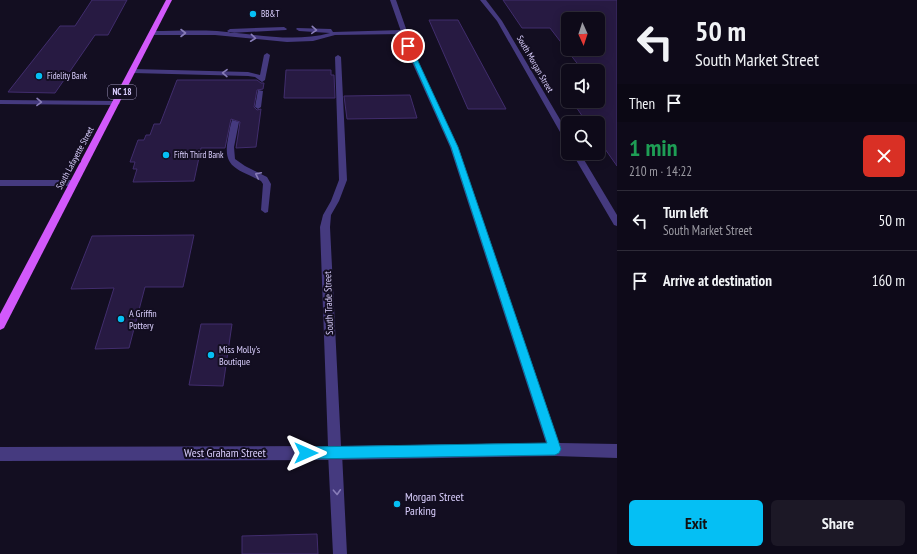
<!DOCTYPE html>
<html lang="en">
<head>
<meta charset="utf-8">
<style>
	body { margin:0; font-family:"PT Sans Narrow",sans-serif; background:#1c1826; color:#f1f3f6; height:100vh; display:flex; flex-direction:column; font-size:15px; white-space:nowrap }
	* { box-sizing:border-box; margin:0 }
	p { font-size:13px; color:#9b9aa2 }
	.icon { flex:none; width:22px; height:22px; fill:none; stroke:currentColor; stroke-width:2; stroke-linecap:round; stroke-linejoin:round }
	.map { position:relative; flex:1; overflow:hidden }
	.side { display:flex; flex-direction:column; background:#0e0a19; width:300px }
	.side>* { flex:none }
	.guide { background:#0e0a19; color:#f1f3f6; overflow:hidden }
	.needle { width:26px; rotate:177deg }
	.fabs { position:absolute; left:561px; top:12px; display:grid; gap:8px }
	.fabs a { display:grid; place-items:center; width:44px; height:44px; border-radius:6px; background:#0e0a19; box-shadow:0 2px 10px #0003,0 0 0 1px #2e2b38; font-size:20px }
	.pin { position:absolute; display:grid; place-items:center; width:34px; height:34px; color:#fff; margin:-17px; border:2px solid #fff; border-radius:50%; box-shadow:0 1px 4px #0007 }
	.me { position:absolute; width:44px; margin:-22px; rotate:90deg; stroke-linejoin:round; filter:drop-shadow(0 0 3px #0008) }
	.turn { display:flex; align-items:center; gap:14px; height:84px; padding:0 12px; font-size:18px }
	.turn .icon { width:52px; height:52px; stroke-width:2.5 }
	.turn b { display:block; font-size:28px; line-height:34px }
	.then { display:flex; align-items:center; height:38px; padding:0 12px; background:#0003; gap:8px; font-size:15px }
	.round { display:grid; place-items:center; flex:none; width:42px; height:42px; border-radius:6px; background:#1c1826 }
	.summary { display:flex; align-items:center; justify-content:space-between; height:68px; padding:0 12px }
	h1 { font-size:24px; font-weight:600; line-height:30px; color:#1e9e55 }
	.action { display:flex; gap:8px; margin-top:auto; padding:8px 12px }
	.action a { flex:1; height:46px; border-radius:6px; background:#05bff4; color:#111; font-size:16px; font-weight:600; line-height:46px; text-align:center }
	.action a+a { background:#1c1826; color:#f1f3f6 }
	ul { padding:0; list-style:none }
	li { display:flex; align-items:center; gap:12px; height:60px; padding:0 12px; border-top:1px solid #2e2b38 }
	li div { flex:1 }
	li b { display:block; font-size:15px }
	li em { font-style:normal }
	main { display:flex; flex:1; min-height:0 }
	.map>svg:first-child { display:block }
</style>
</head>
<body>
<main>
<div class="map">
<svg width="617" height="554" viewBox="0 0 617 554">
	<rect width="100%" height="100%" fill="#130e21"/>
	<!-- building -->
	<path fill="#271a42" stroke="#412d6d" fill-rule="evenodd" d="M92,0H127L108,35H95L55,93L8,92L60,26H75Z
		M503,0H617V166L598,139V123H587L572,101H598V95H602L598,90V71H583L550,28H522ZM568,19H598V49H568Z
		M429,20H458L506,109H468Z
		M286,70H331V75H334L335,98H284Z
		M177,80H257L261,83H264L263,89L257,90L254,107L257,110L261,109L256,147L236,148L240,122L231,119L225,148H201L194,181L133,182L137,169H133L135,162H130L138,140H144L146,135H150L154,124H160Z
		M410,95L417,118L347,119L344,96Z
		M194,235L183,287H145L129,348L95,349L114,288L71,289L92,236Z
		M201,324H232L223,386L189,385Z
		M317,534L318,554H242V536Z"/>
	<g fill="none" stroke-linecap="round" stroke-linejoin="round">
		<!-- service -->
		<path fill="#453a7f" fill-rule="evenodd" d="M284,27L287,29L286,30L230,33L227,31L230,29Z
			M297,28L331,29L333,32L403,30L406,32L403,34L335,35L313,41L287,42L215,35H152L149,33L152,31C173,31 195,30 217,31C255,34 293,43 330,33L299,31L296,29Z
			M267,53L270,55L265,80L262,82L255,77L248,76L133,73L130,71L133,69L248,72L260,75L264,55Z
			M258,90L263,91L261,107L258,109L255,107Z
			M0,100L117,101L120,103L117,105L0,104Z
			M232,120L239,122L234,147L235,159L245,166L267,177L271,184L268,212L265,213L261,210L263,184L261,181C239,169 222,169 228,139C229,133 230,126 232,120Z
			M335,446L340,448L342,453L347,554H333L328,453L330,448Z"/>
		<!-- minor -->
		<path fill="#453a7f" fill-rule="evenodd" d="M390,0H396L417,60L458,147L559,443L617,444V458L555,456L335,460L0,461V447L328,446L320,227L323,215L331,201L339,180L335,57L338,55L341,57L347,180L339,201L331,215L330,227L341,446L546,443L450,147L411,60Z
			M0,180H74L78,183L74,186H0Z"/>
		<!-- tertiary -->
		<path fill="#453a7f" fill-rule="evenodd" d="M480,0H486L502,21L568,133V141L564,139L497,21Z
			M572,153H580L617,215V226L614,225Z"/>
		<!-- primary -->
		<path fill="#d259fb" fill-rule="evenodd" d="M166,0H172L4,328L0,330V314Z"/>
	</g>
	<!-- one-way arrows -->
	<defs><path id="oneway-chevron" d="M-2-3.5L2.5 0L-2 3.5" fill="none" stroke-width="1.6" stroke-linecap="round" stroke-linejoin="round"/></defs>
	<g stroke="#887db8">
		<use href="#oneway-chevron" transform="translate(314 30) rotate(4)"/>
		<use href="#oneway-chevron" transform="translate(183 33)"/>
		<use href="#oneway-chevron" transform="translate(253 38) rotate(6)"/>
		<use href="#oneway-chevron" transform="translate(225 73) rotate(-179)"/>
		<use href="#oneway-chevron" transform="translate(39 102) rotate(1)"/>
		<use href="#oneway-chevron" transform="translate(258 175) rotate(-154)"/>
		<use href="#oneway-chevron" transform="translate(337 492) rotate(87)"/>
	</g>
	<!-- route -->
	<path fill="#05bff4" stroke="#037c9f" d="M408,44L411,46L458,147L561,449L559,453L555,455L306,459L301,457L300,453L301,449L306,447L547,443L451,147L406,46Z"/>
	<!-- markers -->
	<g fill="#05bff4" stroke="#130e21" stroke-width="1.5">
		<circle cx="253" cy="14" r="4"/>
		<circle cx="39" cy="76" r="4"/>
		<circle cx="166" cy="155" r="4"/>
		<circle cx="121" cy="319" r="4"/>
		<circle cx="211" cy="355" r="4"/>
		<circle cx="397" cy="504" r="4"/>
	</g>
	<g text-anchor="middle" stroke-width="4" stroke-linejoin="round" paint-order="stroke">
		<!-- far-poi labels -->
		<g font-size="9" fill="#dacffe" stroke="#130e21" text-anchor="start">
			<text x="261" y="17">BB&amp;T</text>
			<text x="47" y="79">Fidelity Bank</text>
			<text x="174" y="158">Fifth Third Bank</text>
		</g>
		<!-- far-street labels -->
		<g font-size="9" fill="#dacffe" stroke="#130e21">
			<text transform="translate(535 64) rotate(60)" y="3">South Morgan Street</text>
			<text transform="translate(75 158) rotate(-62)" y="3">South Lafayette Street</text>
		</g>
		<!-- shield labels -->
		<rect fill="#130e21" stroke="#9e95bc" stroke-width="1" x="108" y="85" width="28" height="14" rx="3"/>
		<g font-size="9" font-weight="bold" fill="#dacffe">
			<text x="122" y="95">NC 18</text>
		</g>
		<!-- street labels -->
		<g font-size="10" fill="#dacffe" stroke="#130e21">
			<text transform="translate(328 303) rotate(-92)" y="4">South Trade Street</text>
		</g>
		<!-- poi labels -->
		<g font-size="10" fill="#dacffe" stroke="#130e21" text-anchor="start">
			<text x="129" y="317">A Griffin<tspan x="129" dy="12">Pottery</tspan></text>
			<text x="219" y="353">Miss Molly's<tspan x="219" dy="12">Boutique</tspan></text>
		</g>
		<!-- near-street labels -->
		<g font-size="12" fill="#dacffe" stroke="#130e21">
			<text x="225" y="457">West Graham Street</text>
		</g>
		<!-- near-poi labels -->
		<g font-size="12" fill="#dacffe" stroke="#130e21" text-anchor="start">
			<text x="405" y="501">Morgan Street<tspan x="405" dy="14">Parking</tspan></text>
		</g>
	</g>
</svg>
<div class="fabs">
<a><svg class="needle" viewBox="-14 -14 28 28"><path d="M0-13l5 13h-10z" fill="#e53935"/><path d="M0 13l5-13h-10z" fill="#9b9aa2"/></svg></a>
<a><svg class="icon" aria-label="sound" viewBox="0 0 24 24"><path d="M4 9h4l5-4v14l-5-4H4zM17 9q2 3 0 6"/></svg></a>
<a><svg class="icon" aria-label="search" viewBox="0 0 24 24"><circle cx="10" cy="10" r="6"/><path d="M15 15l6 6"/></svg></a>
</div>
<div class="pin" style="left:408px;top:46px;background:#d93025"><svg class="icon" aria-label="arrive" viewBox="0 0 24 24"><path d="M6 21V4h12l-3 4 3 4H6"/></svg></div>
<svg class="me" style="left:306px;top:453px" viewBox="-20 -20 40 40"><path d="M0-17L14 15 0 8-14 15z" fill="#05bff4" stroke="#fff" stroke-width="4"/></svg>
</div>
<section class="side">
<div class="guide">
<div class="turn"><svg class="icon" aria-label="left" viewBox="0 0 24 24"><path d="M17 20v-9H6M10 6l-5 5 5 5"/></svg><div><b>50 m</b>South Market Street</div></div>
<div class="then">Then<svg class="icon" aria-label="arrive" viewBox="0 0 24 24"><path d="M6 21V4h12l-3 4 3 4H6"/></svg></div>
</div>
<div class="summary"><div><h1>1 min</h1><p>210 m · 14:22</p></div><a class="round" style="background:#d93025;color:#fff"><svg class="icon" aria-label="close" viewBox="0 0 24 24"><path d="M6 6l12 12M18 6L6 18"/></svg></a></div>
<ul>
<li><svg class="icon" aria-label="left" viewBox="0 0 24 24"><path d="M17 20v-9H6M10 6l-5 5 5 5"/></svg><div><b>Turn left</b><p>South Market Street</p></div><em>50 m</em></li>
<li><svg class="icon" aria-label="arrive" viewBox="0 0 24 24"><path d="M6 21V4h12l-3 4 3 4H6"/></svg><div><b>Arrive at destination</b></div><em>160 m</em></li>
</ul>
<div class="action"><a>Exit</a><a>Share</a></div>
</section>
</main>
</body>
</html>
